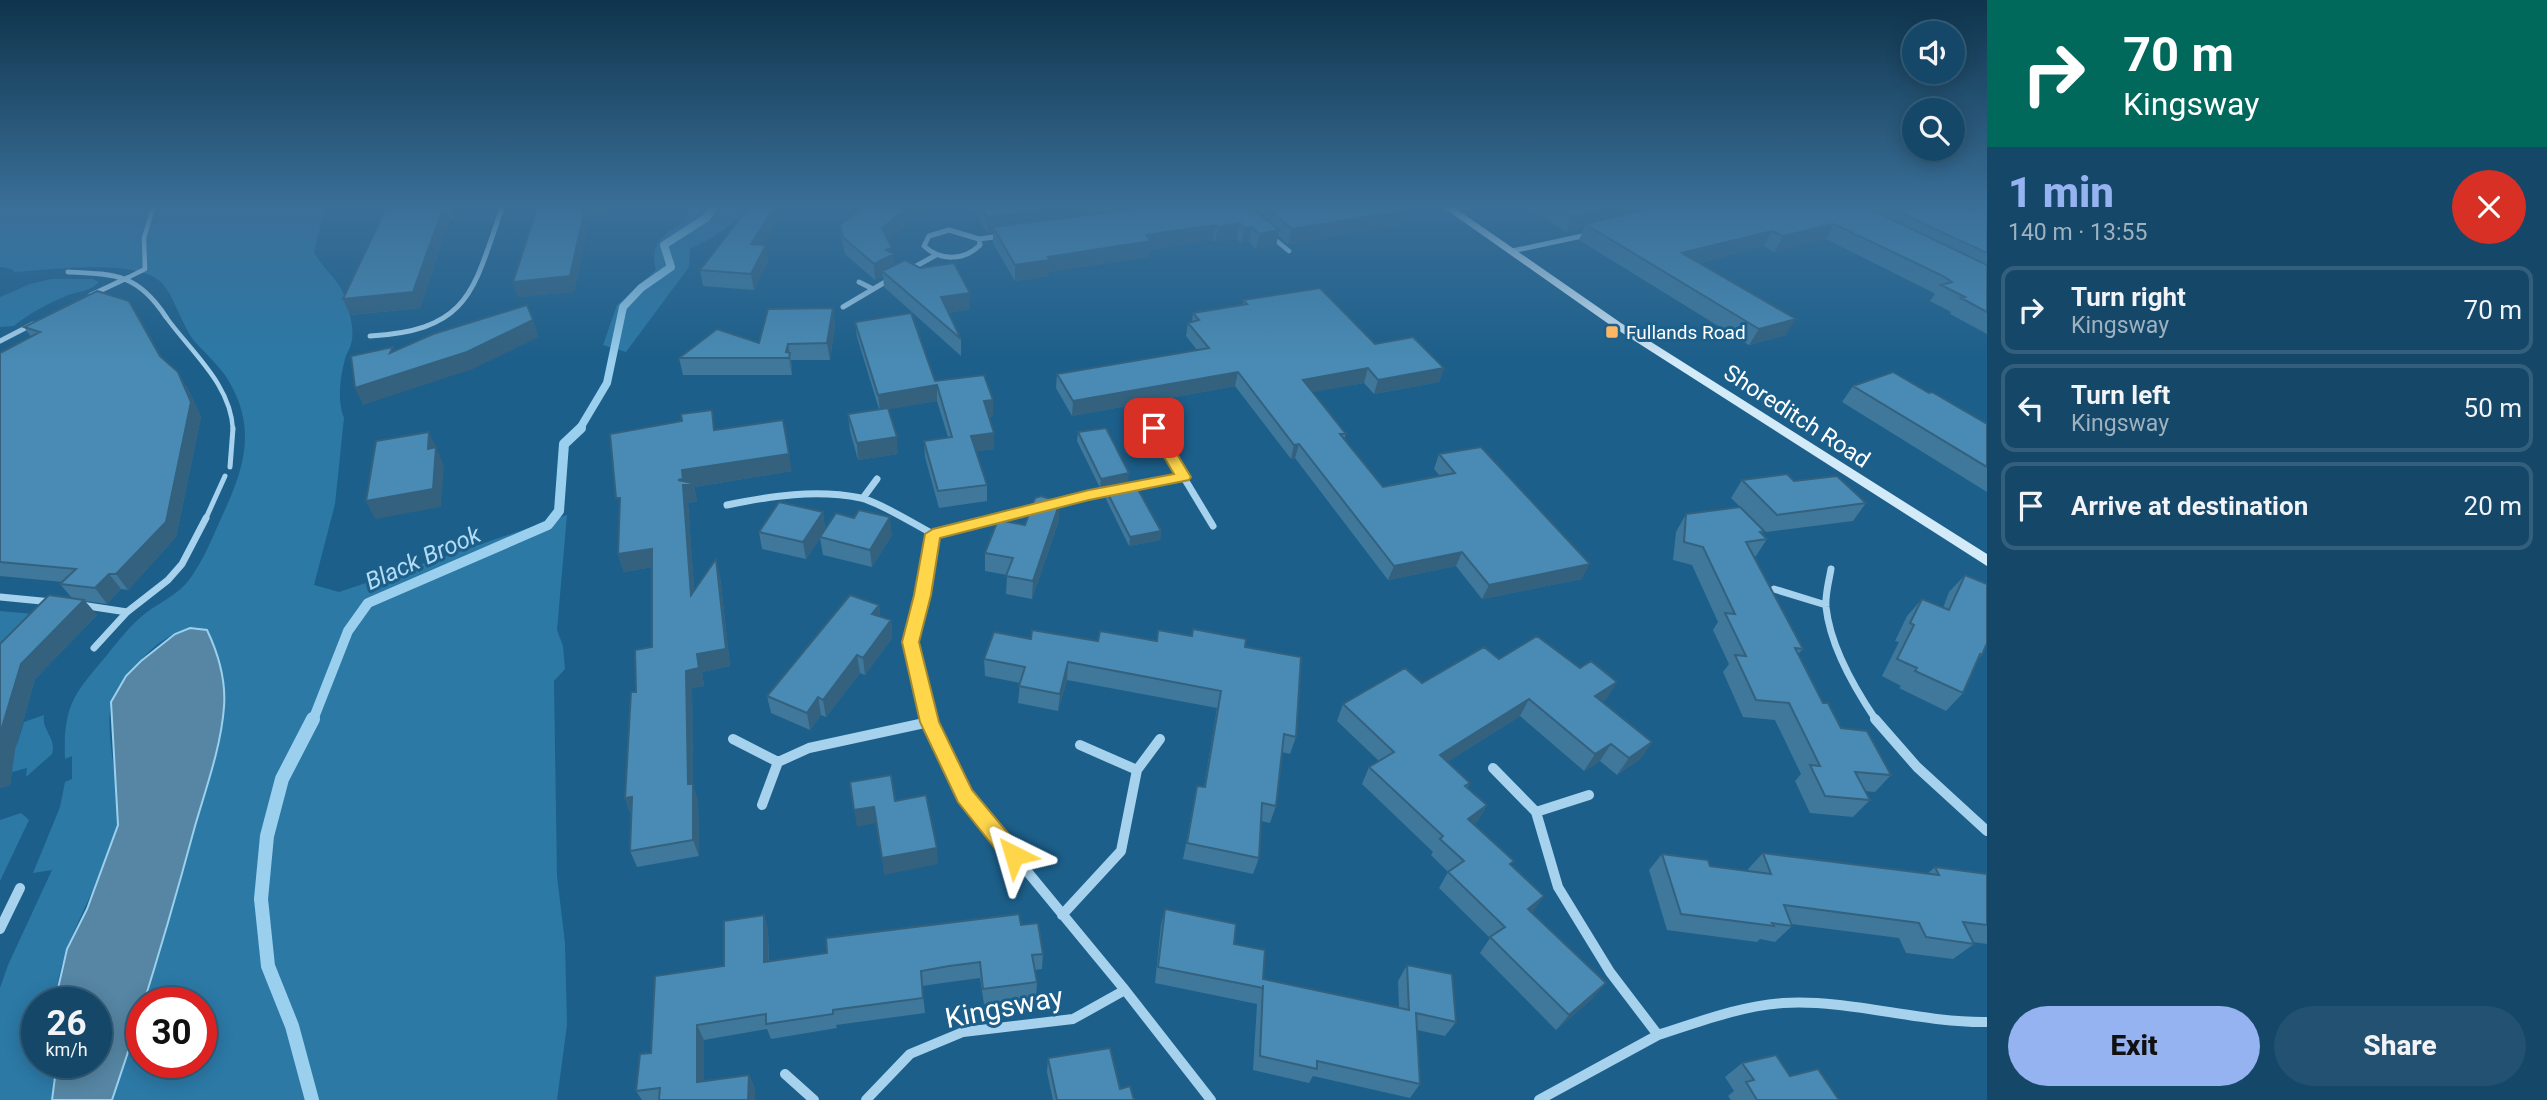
<!DOCTYPE html>
<html lang="en">
<head>
<meta charset="utf-8">
<style>
	body { margin:0; font-family:Roboto,sans-serif; background:#225171; color:#f1f3f6; height:100vh; display:flex; flex-direction:column; font-size:26px; white-space:nowrap }
	* { box-sizing:border-box; margin:0 }
	p { font-size:23px; color:#9db2c0 }
	.icon { flex:none; width:38px; height:38px; fill:none; stroke:currentColor; stroke-width:2; stroke-linecap:round; stroke-linejoin:round }
	.map { position:relative; flex:1; overflow:hidden }
	.panel { display:flex; flex-direction:column; background:#154768; width:560px }
	.panel>* { flex:none }
	.banner { background:#00695c; color:#fff; overflow:hidden }
	.tools { position:absolute; left:1902px; top:21px; display:grid; gap:14px }
	.tools a { display:grid; place-items:center; width:63px; height:63px; border-radius:50%; background:#154768; box-shadow:0 4px 18px #0003,0 0 0 2px #345f7c; font-size:35px }
	.speed { position:absolute; left:21px; top:987px; display:flex; gap:14px; font-size:35px; font-weight:700; text-align:center }
	.speed>* { display:grid; place-content:center; width:91px; height:91px; border-radius:50%; background:#154768; box-shadow:0 4px 18px #0003,0 0 0 2px #345f7c; line-height:1 }
	.speed small { font-size:18px; font-weight:400 }
	.speed .limit { border:10px solid #d22; background:#fff; color:#111 }
	.pin { position:absolute; display:grid; place-items:center; width:60px; height:60px; color:#fff; margin:-30px; border-radius:14px; box-shadow:0 4px 10px #0006 }
	.me { position:absolute; width:77px; margin:-38px; rotate:320deg; stroke-linejoin:round; filter:drop-shadow(0 0 5px #0008) }
	.turn { display:flex; align-items:center; gap:24px; height:147px; padding:0 21px; font-size:32px }
	.turn .icon { width:91px; height:91px; stroke-width:2.5 }
	.turn b { display:block; font-size:49px; line-height:60px }
	.round { display:grid; place-items:center; flex:none; width:74px; height:74px; border-radius:37px; background:#225171 }
	.headline { display:flex; align-items:center; justify-content:space-between; height:119px; padding:0 21px }
	h1 { font-size:42px; font-weight:800; line-height:52px; color:#95b2f1 }
	.button { display:flex; gap:14px; margin-top:auto; padding:14px 21px }
	.button a { flex:1; height:80px; border-radius:42px; background:#95b2f1; color:#111; font-size:28px; font-weight:800; line-height:80px; text-align:center }
	.button a+a { background:#225171; color:#f1f3f6 }
	ul { padding:0; list-style:none }
	li { display:flex; align-items:center; gap:21px; height:88px; margin:0 14px 10px; padding:0 7px; border:4px solid #345f7c; border-radius:14px }
	li div { flex:1 }
	li b { display:block; font-size:26px }
	li em { font-style:normal }
	main { display:flex; flex:1; min-height:0 }
	.map>svg:first-child { display:block }
</style>
</head>
<body>
<main>
<div class="map">
<svg width="1987" height="1100" viewBox="0 0 1987 1100">
	<rect width="100%" height="100%" fill="#1c5f8a"/>
	<!-- green -->
	<path fill="#2c79a6" d="M0,208H325L314,252C323,270 341,280 346,301C350,314 355,331 351,344C350,349 346,354 345,359C340,378 337,400 344,418L335,504L314,585L339,592L567,515L557,630L563,646L565,669L554,681L557,876L565,943L567,1025L557,1100H112L142,1007V1062H201V1003H143L178,889L221,670L207,630C197,631 184,631 175,634C152,643 123,677 113,699C101,726 123,794 117,827C106,880 53,951 57,1003H37V1062H57L52,1100H0V988L8,965L52,870L33,873L60,807L65,782L72,779V756L65,759C63,705 74,694 107,655C119,640 131,624 147,612C161,602 178,594 189,580C204,560 213,536 223,514C243,471 256,432 232,387C224,370 208,356 195,342C182,326 174,295 161,282C135,258 48,270 14,272L12,269L0,267Z
		M689,208H754L712,238L690,249L689,267L626,352L603,345L617,305L656,270C649,243 663,235 684,222Z
		M51,279H92L99,282C90,292 79,291 68,295C49,303 28,314 14,326L0,327V297L30,284Z
		M0,611L57,616L0,666Z
		M44,715C41,730 57,738 52,754L26,777L27,768L12,772L15,750H0L17,745L24,722Z
		M21,813L29,820L0,881V820Z"/>
	<!-- water -->
	<path fill="#5686a4" stroke="#9ad0ee" stroke-width="2" d="M190,628L207,630C218,653 226,681 224,707C221,747 206,788 195,826C170,919 143,1009 112,1100H52L57,1062H96V1003H57L56,997L67,949L87,909L118,825L111,702L126,676L141,661L175,634Z"/>
	<g fill="none" stroke-linecap="round" stroke-linejoin="round">
		<!-- stream-far2 -->
		<path stroke="#9ad0ee" stroke-width="8" d="M579,430L607,383L623,307L641,288L671,267L664,245L706,218L713,208"/>
		<!-- stream-far1 -->
		<path stroke="#9ad0ee" stroke-width="10" d="M313,720L348,631L368,603L548,525L559,511L564,444L581,428"/>
		<!-- stream -->
		<path stroke="#9ad0ee" stroke-width="14" d="M312,1100L292,1026L268,966L261,899L267,836L282,779L313,719"/>
		<!-- lane-far1 -->
		<path stroke="#a7d2ed" stroke-width="4.5" d="M1273,238L1289,251
			M127,278L145,269L144,238L153,208
			M166,317C191,352 231,384 233,430"/>
		<!-- lane -->
		<path stroke="#a7d2ed" stroke-width="5" d="M230,467L233,428
			M206,518L225,476"/>
		<!-- street-far2 -->
		<path stroke="#a7d2ed" stroke-width="5" d="M949,230L979,239L980,245C964,261 940,261 924,246L929,236Z
			M979,239L1001,236
			M1512,251L1587,235
			M909,270L936,255
			M68,272C116,274 138,274 166,317
			M859,282L871,288
			M91,295L127,278
			M843,307L892,278
			M370,336C471,330 473,290 502,208
			M0,341L33,324"/>
		<!-- street-far1 -->
		<path stroke="#a7d2ed" stroke-width="7" d="M1154,428L1213,526
			M1128,487L1183,477
			M863,498L877,479
			M1050,504L1113,490
			M727,505C771,496 816,489 861,498C879,502 914,524 933,534L1038,507
			M1831,569C1829,581 1825,594 1826,607C1830,645 1855,689 1876,720
			M1774,589L1826,605
			M0,597L52,602
			M81,605L127,612
			M94,648L127,612L168,580L182,564L206,518
			M929,720L911,642L923,595L933,534"/>
		<!-- street -->
		<path stroke="#a7d2ed" stroke-width="10" d="M928,719L965,796L1125,990L1211,1100
			M1875,719L1917,767L1987,831
			M733,739L778,762L762,805
			M1080,745L1137,770L1160,739
			M778,762L809,748L929,722
			M1493,768L1536,812L1589,795
			M1536,812L1558,887L1610,972L1658,1035L1539,1100
			M1062,915L1121,851L1137,770
			M0,929L20,888
			M1658,1035C1699,1022 1740,1006 1783,1003C1851,999 1919,1023 1987,1022
			M785,1074L814,1100
			M866,1100L910,1054L963,1032L1073,1019L1125,990"/>
		<!-- secondary -->
		<path fill="#d3eaf9" fill-rule="evenodd" d="M1444,208H1455L1621,323L1987,554V566L1613,327Z"/>
	</g>
	<!-- wall -->
	<path fill="#3f789b" d="M386,208H460L455,219H450L420,308L350,315L343,299Z
		M537,208H608L606,215H591L574,292L518,297L513,282Z
		M928,208L888,240L893,254L894,265L970,293V309L948,313L961,339V356L884,287L883,276L875,280L845,254L842,241L840,225Z
		M973,208H1401L1400,226L1288,244L1278,236L1276,246L1256,249L1249,242L1241,243L1237,239L1215,242L1213,240L1150,250L1149,257L1049,272V276L1015,281L993,243V232L987,233Z
		M1527,208H1962L1969,211L1987,208V334L1950,314L1951,312L1930,301L1935,294L1932,292L1826,239L1774,252L1764,246L1699,263L1786,335L1749,345L1579,240L1584,228L1566,232Z
		M779,219L763,245H766L768,261L754,290L703,286L700,270Z
		M1243,300L1444,368L1439,382L1374,394L1364,383L1312,392L1346,434L1344,439L1383,487L1440,476L1434,469L1439,454L1582,579L1482,599L1456,566L1388,580L1295,458L1291,459L1235,386L1072,416L1056,388L1057,374L1197,350L1186,336L1188,323L1192,322L1193,313L1243,304Z
		M833,308L835,325L830,360H791L792,370V375H683L679,358L759,343Z
		M138,315L162,358L187,387L201,417L176,537L128,590L121,589L107,604L85,601L97,615L35,679L15,750L10,785L0,788V644L72,598L60,584L63,582L0,576V353L31,337L24,327Z
		M855,322L935,381L993,416L989,417L994,449L976,451L987,485V501L939,508L925,457L924,441L948,437L937,401L888,409L898,454L858,460L850,431L848,414L879,409L857,337Z
		M1853,386L1929,393L1987,424V492L1842,402Z
		M716,429L792,471L694,487L697,501L688,503L694,590L720,576L730,666L702,672L704,686L692,688L693,786L698,801L699,856L637,867L630,851L631,814L625,798L636,692L652,647V567L624,572L618,554L619,508Z
		M1078,432L1128,482L1100,488L1077,441Z
		M1742,480L1866,503L1853,521L1766,532L1731,498Z
		M1106,490L1161,531L1160,540L1129,546L1106,499Z
		M823,512L825,530L892,535L872,567L823,555L820,538L806,559L762,549L759,532Z
		M1686,514L1764,531L1762,534L1767,539L1756,556L1754,557L1803,649L1798,654L1823,703L1841,728L1891,775L1875,792L1865,791L1870,800L1853,817L1810,813L1795,781L1801,774L1775,720L1743,717L1723,672L1729,664L1713,630L1718,622L1692,565L1673,560L1676,532Z
		M1059,520L1032,599L1006,594L1007,575L985,571V553L1025,525Z
		M1965,575L1982,655L1977,660L1963,693L1946,711L1899,688L1901,686L1882,676L1899,642L1895,641L1907,616L1922,599L1943,608L1949,592Z
		M879,605L880,616L891,620L892,638L865,675L860,673L826,717L821,715L810,730L771,713L767,696Z
		M1031,639L1098,641H1157L1245,647L1296,737L1290,754L1282,752L1276,806L1270,823L1261,821L1259,858L1253,874L1183,859L1197,786L1204,787L1217,708L1067,680L1058,711L1018,703L1020,683L985,676L984,659Z
		M1499,659L1580,668L1617,682L1606,699L1602,702L1652,742L1640,759L1617,775L1600,761L1584,771L1520,716L1447,762L1470,783L1467,788L1487,805L1477,822L1474,824L1511,866L1533,912L1532,913L1593,998L1556,1030L1480,953L1490,938L1439,888L1448,872L1431,855L1433,852L1362,784L1369,767L1379,761L1337,721L1343,704L1422,683Z
		M1763,853L1927,874L1935,867L1987,874V944L1973,942L1974,944L1953,959L1906,953L1899,938L1791,924L1792,926L1775,942L1760,939L1757,942L1667,930L1649,870L1662,854L1710,866L1749,871L1748,869Z
		M1165,909L1234,944L1263,979L1399,1008L1398,981L1407,965L1456,1022L1445,1036L1417,1030L1420,1084L1410,1098L1313,1076L1309,1083L1253,1070L1257,1004L1155,983L1161,925Z
		M764,915L768,931L769,962L1021,925L1043,954L1042,969L1035,970L1037,982L1036,997L984,1004L980,978L950,982L922,986L925,1013L836,1025L837,1028L771,1039L767,1029L704,1040V1081L749,1075L755,1089V1100H642L636,1091L651,1053L724,966Z
		M1048,1058L1120,1089L1134,1100H1053L1047,1072Z
		M1742,1063L1790,1076L1839,1100H1731L1728,1096L1734,1091L1725,1077Z"/>
	<!-- shaded-wall -->
	<path fill="#33617e" d="M443,208H446L450,219L420,308L350,315L343,299Z
		M451,208H460L455,219Z
		M585,208H589L591,215L574,292L518,297L513,282Z
		M774,208H777L779,219L754,260L751,244Z
		M908,208H928L883,244L882,228Z
		M1060,208H1179L993,227V232L987,233V217Z
		M1609,208H1662L1585,224L1584,228L1566,232L1572,217Z
		M1404,211L1400,226L1288,244L1292,229Z
		M1240,223L1237,239L1215,242L1218,227Z
		M1834,224L1826,239L1774,252L1783,236Z
		M1216,225L1213,240L1150,250L1149,257L1049,272V276L1015,281V265L1048,257L1146,235Z
		M1252,227L1249,242L1241,243L1244,228Z
		M1279,230L1276,246L1256,249L1259,234Z
		M1772,231L1764,246L1675,269L1682,253Z
		M766,245L768,261L754,290L751,274Z
		M892,248L895,270L882,271L883,276L875,280L874,264L886,250Z
		M970,293V309L942,314L941,297Z
		M129,301L138,315L169,370L160,356Z
		M833,308L835,325L830,360L827,343Z
		M1796,319L1786,335L1749,345L1759,329Z
		M533,320L539,337L473,369L363,405L355,388Z
		M788,344L792,370V375L789,358L786,352Z
		M1368,368L1364,383L1299,395L1303,380Z
		M1444,368L1439,382L1374,394L1378,380Z
		M178,372L187,387L201,417L176,537L128,590L116,574Z
		M1238,372L1235,386L1072,416L1073,401Z
		M937,385V401L880,411L878,395Z
		M993,400V416L984,417V401Z
		M429,432L444,465L441,507L375,519L366,501L428,449Z
		M994,433V449L972,452L971,436Z
		M897,437L898,454L858,460L857,443Z
		M1299,444L1295,458L1291,459L1294,445Z
		M789,454L792,471L694,487L697,501L688,503L696,613L691,595L678,480L682,470Z
		M1129,473L1128,482L1100,488L1101,479Z
		M1060,502L1059,520L1032,599L1033,581Z
		M823,512L825,530L806,559L803,542Z
		M890,517L892,535L872,567L870,550Z
		M1161,531L1160,540L1129,546L1130,537Z
		M652,549L657,566L624,572L618,554Z
		M1462,552L1456,566L1388,580L1394,566Z
		M716,559L720,576L730,666L702,672L704,686L692,688L693,786L698,801L699,856L693,840L688,784L686,671L697,654Z
		M1590,564L1582,579L1482,599L1489,585Z
		M109,574L121,589L107,604L95,588Z
		M84,600L97,615L35,679L15,750L10,785L0,788V734L21,664Z
		M879,605L881,623L872,614Z
		M891,620L892,638L865,675L863,658Z
		M857,655L860,673L826,717L823,700Z
		M1068,662L1067,680L1058,711L1060,694Z
		M1617,682L1606,699L1584,714L1595,696Z
		M818,697L821,715L810,730L807,713Z
		M1529,699L1520,716L1431,772L1440,755Z
		M1652,742L1640,759L1617,775L1629,758Z
		M1611,744L1600,761L1584,771L1595,754Z
		M632,797V815L625,798Z
		M1487,805L1477,822L1459,835L1468,819Z
		M874,807L876,823L857,827L854,810Z
		M937,848L938,864L884,875L882,858Z
		M1544,896L1533,912L1517,925L1528,909Z
		M764,915L768,931L769,978L764,962Z
		M1606,983L1593,998L1556,1030L1569,1015Z
		M697,1025L704,1040V1096L697,1082Z
		M749,1075L755,1089V1100H748Z"/>
	<!-- building -->
	<path fill="#498bb4" stroke="#33617e" stroke-width="2" d="M386,208H443L413,292L343,299Z
		M537,208H585L570,276L513,282Z
		M748,208H774L751,244L766,245L751,274L700,270Z
		M862,208H908L882,228L892,248L886,250L894,254L874,264L844,238L840,225Z
		M982,208H1060L987,217Z
		M1143,208H1252L1279,230L1259,234L1252,227L1244,228L1240,223L1218,227L1216,225L1146,235L1151,241L1048,257L1050,260L1015,265L993,227Z
		M1266,208H1401L1404,211L1292,229Z
		M1557,208H1609L1572,217Z
		M1651,208H1868L1987,265V312L1961,298L1965,297L1941,285L1952,282L1943,276L1834,224L1783,236L1772,231L1682,253L1796,319L1759,329L1585,224Z
		M1890,208H1962L1969,211L1979,208H1987V253Z
		M905,260L920,268L954,263L970,293L941,297L961,339L882,271Z
		M1320,288L1375,344L1413,337L1444,368L1378,380L1368,368L1303,380L1346,434H1340L1383,487L1455,473L1439,454L1481,447L1590,564L1489,585L1462,552L1394,566L1299,444L1294,445L1238,372L1073,401L1057,374L1209,348L1188,323L1199,320L1193,313L1247,304L1243,300Z
		M97,291L129,301L160,356L178,372L191,402L166,522L116,574H109L95,588L60,584L76,569L0,562V353L40,332L24,327Z
		M527,305L533,320L467,352L355,388L351,356L393,347L390,353L433,334Z
		M833,308L827,343L788,344L786,352L790,353L789,358H679L717,329L759,343L768,309Z
		M911,313L935,381L984,375L993,400L984,401L994,433L971,436L987,485L938,491L924,441L952,437L937,385L878,395L855,322Z
		M1893,372L1929,393L1932,392L1987,424V467L1853,386Z
		M888,408L897,437L857,443L848,414Z
		M712,410L714,430L783,420L789,454L682,470L683,479L678,480L693,483L683,485L691,595L716,559L726,649L697,654L699,668L686,671L688,784H693V840L630,851L632,797L625,798L631,692H636L635,650L652,647V549L618,554L620,498H616L610,434L682,421L681,414Z
		M1106,428L1129,473L1101,479L1078,432Z
		M429,432L428,449L436,447L433,489L366,501L376,441Z
		M1787,474L1794,481L1837,476L1866,503L1777,515L1742,480Z
		M1135,484L1161,531L1130,537L1106,490Z
		M1041,496L1060,502L1033,581L1006,576L1013,558L985,553L998,520L1025,525L1035,498Z
		M779,502L823,512L803,542L759,532Z
		M1740,507L1764,531L1760,532L1767,539L1746,542L1803,649L1795,648L1823,703H1828L1841,728L1867,731L1891,775L1855,772L1870,800L1825,796L1810,765L1820,766L1789,703L1756,700L1735,655L1746,656L1725,613L1735,614L1703,547L1684,542L1686,514Z
		M859,510L890,517L870,550L820,537L836,513L854,518Z
		M1965,575L1987,584V643L1982,655L1980,654L1963,693L1915,671L1917,668L1897,659L1914,625L1910,623L1922,599L1949,610Z
		M49,595L84,600L21,664L0,734V644Z
		M850,595L879,605L872,614L891,620L863,658L857,655L823,700L818,697L807,713L767,696Z
		M1193,629L1246,639L1245,647L1301,657L1296,737L1284,734L1276,806L1262,803L1259,858L1187,843L1197,786L1205,787L1221,691L1068,662L1060,694L1019,686L1025,667L984,659L994,632L1031,639L1032,630L1098,641L1100,631L1157,641L1158,630L1192,636Z
		M1537,636L1580,668L1591,661L1617,682L1595,696L1652,742L1629,758L1611,744L1595,754L1529,699L1440,755L1470,783L1465,786L1487,805L1468,819L1514,861L1510,864L1544,896L1528,909L1606,983L1569,1015L1490,937L1505,927L1448,872L1464,861L1440,839L1443,836L1369,767L1394,752L1343,704L1405,668L1422,683L1484,647L1499,659Z
		M891,775L895,801L926,795L937,848L882,858L874,807L854,810L850,782Z
		M1763,853L1939,875L1935,867L1987,874V925L1963,922L1974,944L1926,937L1919,923L1784,905L1792,926L1772,923L1774,926L1681,914L1662,854L1708,860L1710,866L1771,874Z
		M1165,909L1236,924L1234,944L1265,950L1263,979L1409,1010L1407,965L1452,974L1456,1022L1416,1013L1420,1084L1317,1061V1069L1260,1056L1263,985V988L1158,967Z
		M1019,914L1021,925L1038,923L1043,954L1032,955L1037,982L983,989L980,962L949,966L921,971L923,998L833,1010V1014L766,1024V1014L697,1025V1082L749,1075L748,1100H659L660,1088L636,1091L640,1054L651,1053L655,976L724,966V921L764,915V962L827,953L826,938Z
		M1110,1048L1120,1089L1130,1086L1134,1100H1057L1048,1058Z
		M1776,1055L1790,1076L1818,1069L1839,1100H1757L1746,1082L1754,1080L1742,1063Z"/>
	<!-- sky -->
	<linearGradient id="sky" x2="0" y2="1"><stop stop-color="#0f344c"/><stop offset="0.57" stop-color="#3a6f98"/><stop offset="1" stop-color="#3a6f98" stop-opacity="0"/></linearGradient>
	<rect width="1987" height="362" fill="url(#sky)"/>
	<!-- route -->
	<path fill="#ffd54a" stroke="#a68a30" stroke-width="2" d="M1154,423L1161,428L1191,477L1189,480L1089,500L940,538L931,595L919,642L939,722L972,790L1021,849L1024,855L1021,862L1014,864L1006,862L958,802L920,722L902,642L914,595L925,534L933,529L1089,490L1174,474L1147,428Z"/>
	<!-- markers -->
	<rect fill="#fdb764" stroke="#1c5f8a" stroke-width="2.5" x="1605" y="325" width="14" height="14" rx="3.5"/>
	<g text-anchor="middle" stroke-width="6" stroke-linejoin="round" paint-order="stroke">
		<!-- far-poi labels -->
		<g font-size="19" fill="#fff" stroke="#1c5f8a" text-anchor="start">
			<text x="1626" y="339">Fullands Road</text>
		</g>
		<!-- street labels -->
		<g font-size="23" fill="#fff" stroke="#1c5f8a">
			<text transform="translate(1797 416) rotate(33)" y="8">Shoreditch Road</text>
		</g>
		<!-- water labels -->
		<g font-size="24" font-style="italic" fill="#b2dcf4" stroke="#1c5f8a">
			<text transform="translate(423 558) rotate(-24)" y="8">Black Brook</text>
		</g>
		<!-- near-street labels -->
		<g font-size="28" fill="#fff" stroke="#1c5f8a">
			<text transform="translate(1004 1007) rotate(-11)" y="10">Kingsway</text>
		</g>
	</g>
</svg>
<div class="tools">
<a><svg class="icon" aria-label="sound" viewBox="0 0 24 24"><path d="M4 9h4l5-4v14l-5-4H4zM17 9q2 3 0 6"/></svg></a>
<a><svg class="icon" aria-label="search" viewBox="0 0 24 24"><circle cx="10" cy="10" r="6"/><path d="M15 15l6 6"/></svg></a>
</div>
<div class="speed"><div>26<small>km/h</small></div><div class="limit">30</div></div>
<div class="pin" style="left:1154px;top:428px;background:#d93025"><svg class="icon" aria-label="arrive" viewBox="0 0 24 24"><path d="M6 21V4h12l-3 4 3 4H6"/></svg></div>
<svg class="me" style="left:1014px;top:855px" viewBox="-20 -20 40 40"><path d="M0-17L14 15 0 8-14 15z" fill="#ffd54a" stroke="#fff" stroke-width="4"/></svg>
</div>
<section class="panel">
<div class="banner">
<div class="turn"><svg class="icon" aria-label="right" viewBox="0 0 24 24"><path d="M7 20v-9h11M14 6l5 5-5 5"/></svg><div><b>70 m</b>Kingsway</div></div>
</div>
<div class="headline"><div><h1>1 min</h1><p>140 m · 13:55</p></div><a class="round" style="background:#d93025;color:#fff"><svg class="icon" aria-label="close" viewBox="0 0 24 24"><path d="M6 6l12 12M18 6L6 18"/></svg></a></div>
<ul>
<li><svg class="icon" aria-label="right" viewBox="0 0 24 24"><path d="M7 20v-9h11M14 6l5 5-5 5"/></svg><div><b>Turn right</b><p>Kingsway</p></div><em>70 m</em></li>
<li><svg class="icon" aria-label="left" viewBox="0 0 24 24"><path d="M17 20v-9H6M10 6l-5 5 5 5"/></svg><div><b>Turn left</b><p>Kingsway</p></div><em>50 m</em></li>
<li><svg class="icon" aria-label="arrive" viewBox="0 0 24 24"><path d="M6 21V4h12l-3 4 3 4H6"/></svg><div><b>Arrive at destination</b></div><em>20 m</em></li>
</ul>
<div class="button"><a>Exit</a><a>Share</a></div>
</section>
</main>
</body>
</html>
